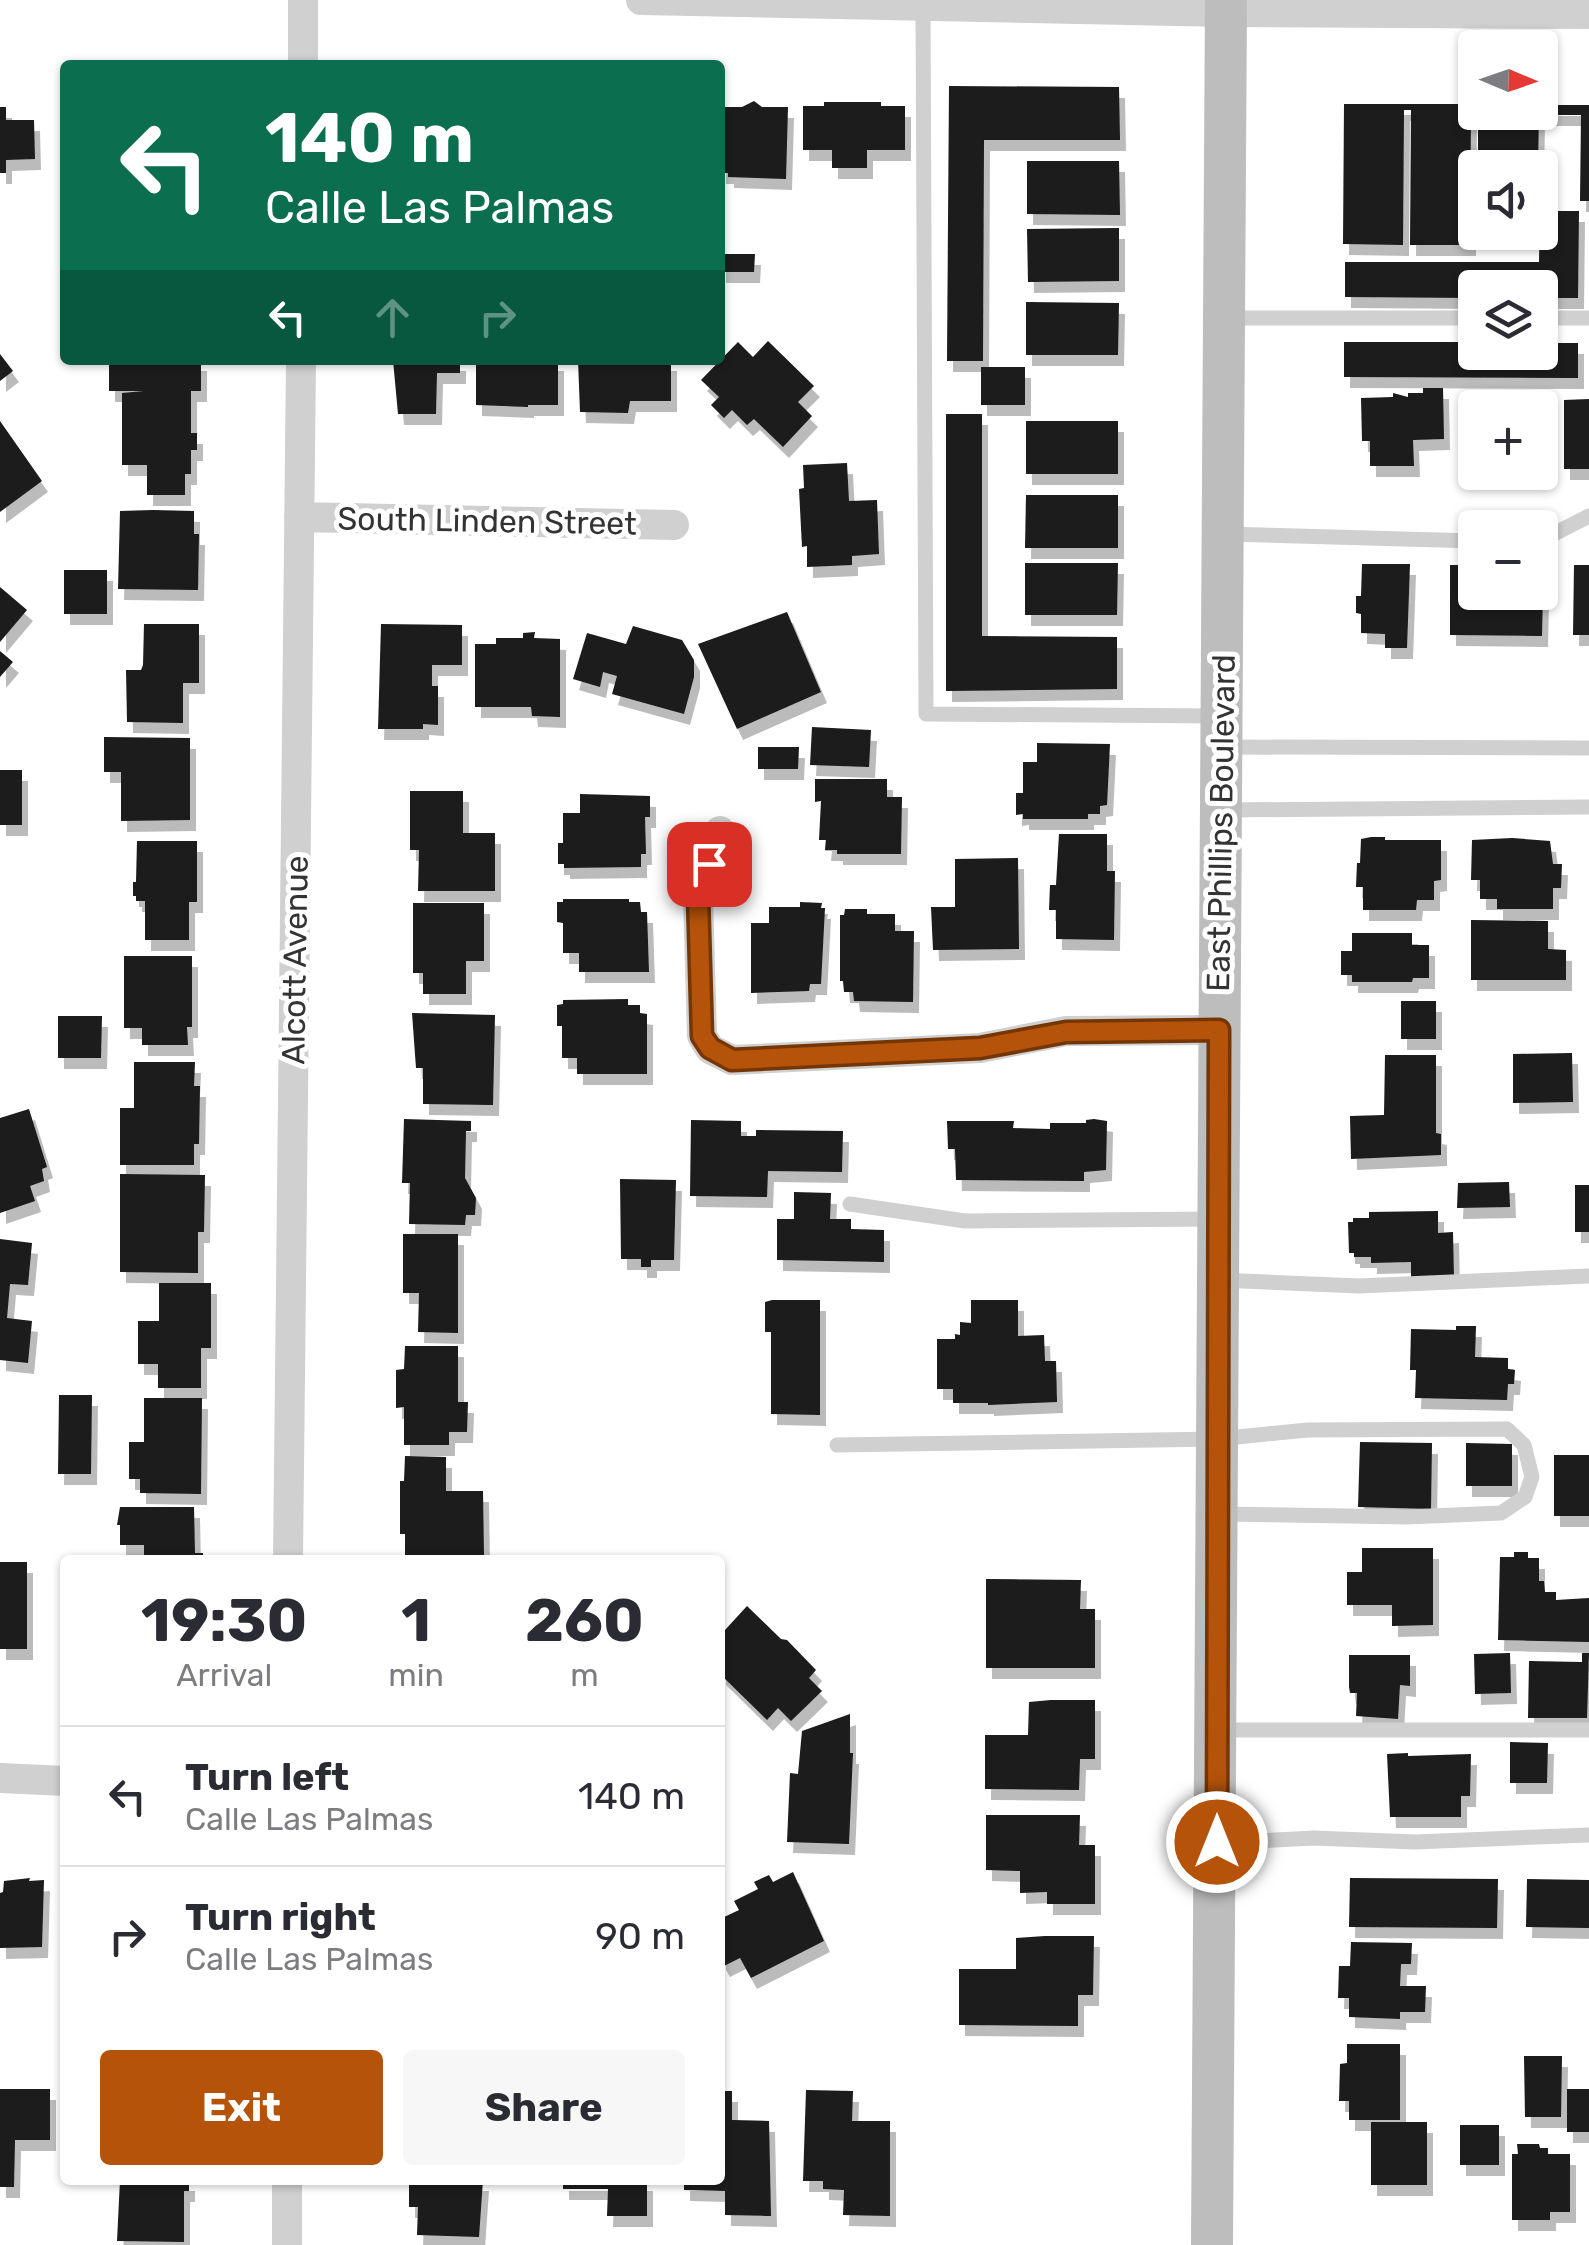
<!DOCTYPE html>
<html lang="en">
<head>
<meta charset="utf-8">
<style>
	body { margin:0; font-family:Rubik,sans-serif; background:#f7f7f7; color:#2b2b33; height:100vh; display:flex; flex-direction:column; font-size:38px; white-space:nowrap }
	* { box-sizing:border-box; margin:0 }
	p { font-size:32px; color:#7c7c81 }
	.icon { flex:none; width:55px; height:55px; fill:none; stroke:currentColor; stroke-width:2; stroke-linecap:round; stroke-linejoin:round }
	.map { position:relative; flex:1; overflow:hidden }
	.details { position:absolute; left:60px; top:1555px; width:665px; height:630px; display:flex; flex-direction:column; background:#fff; border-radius:10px; box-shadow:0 2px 8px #0004 }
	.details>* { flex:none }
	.top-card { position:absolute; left:60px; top:60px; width:665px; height:305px; border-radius:10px; box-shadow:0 2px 8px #0004; background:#0b6e4f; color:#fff; overflow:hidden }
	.needle { width:65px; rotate:92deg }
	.fabs { position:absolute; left:1458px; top:30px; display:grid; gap:20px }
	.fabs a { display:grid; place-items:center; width:100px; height:100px; border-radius:10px; background:#fff; box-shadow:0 2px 8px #0004; font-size:50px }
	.pin { position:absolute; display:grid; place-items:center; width:85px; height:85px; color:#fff; margin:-42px; border-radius:20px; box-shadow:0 5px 15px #0006 }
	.me { position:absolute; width:110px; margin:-55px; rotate:0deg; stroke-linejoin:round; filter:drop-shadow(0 0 8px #0008) }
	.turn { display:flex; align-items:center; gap:35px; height:210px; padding:0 40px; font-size:45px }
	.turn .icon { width:130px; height:130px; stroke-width:2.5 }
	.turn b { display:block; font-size:70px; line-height:85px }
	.lanes { display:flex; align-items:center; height:95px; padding:0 40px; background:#0003; justify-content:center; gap:50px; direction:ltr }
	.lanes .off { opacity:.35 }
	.eta { display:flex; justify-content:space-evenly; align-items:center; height:170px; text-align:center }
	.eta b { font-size:60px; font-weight:700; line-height:70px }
	.cta { display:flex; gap:20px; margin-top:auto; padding:20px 40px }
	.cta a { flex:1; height:115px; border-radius:10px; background:#b45309; color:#fff; font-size:40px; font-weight:700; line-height:115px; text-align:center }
	.cta a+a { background:#f7f7f7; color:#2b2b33 }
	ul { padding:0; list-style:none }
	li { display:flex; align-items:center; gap:30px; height:140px; padding:0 40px; border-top:2px solid #e1e1e2 }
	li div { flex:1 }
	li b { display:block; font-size:38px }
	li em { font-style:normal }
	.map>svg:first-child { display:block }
</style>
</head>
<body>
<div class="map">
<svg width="1589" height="2245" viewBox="0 0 1589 2245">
	<defs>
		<filter id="shadow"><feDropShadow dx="6" dy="11" stdDeviation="0" flood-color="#0004"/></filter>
	</defs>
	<rect width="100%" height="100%" fill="#fff"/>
	<!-- building -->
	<path fill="#1a1a1a" filter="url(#shadow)" d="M949,86L1119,87L1120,140H984L983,361H947Z
		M754,101L762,107H788L786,179L728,177V173H720V107H742Z
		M824,102H881V106H905V150H867V168H832V150H803V106H824Z
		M1344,104H1475V111L1471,110L1470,245H1410L1411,110H1404L1403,245L1343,244Z
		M1540,105H1589V201H1580L1581,115H1540Z
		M0,107H6V120H34L35,159L6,160V173H0Z
		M1478,112H1539L1538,168H1478Z
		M1027,161H1119L1120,215L1027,214Z
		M1540,211H1579L1578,298H1540V288H1475V298L1345,297V262H1539Z
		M1119,228V281L1028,282L1027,229Z
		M720,254H755L754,272H720Z
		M1026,302L1119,303L1118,355H1026Z
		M768,341L814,386L798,402L812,416L783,447L754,419L747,425L732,410L724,418L711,405L719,397L701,380L738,342L753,357Z
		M1344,342H1475V352H1540V343H1578V378L1344,377Z
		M0,354L13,371L0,381Z
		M109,360H201V391H191V433H197V450H191V474H185V495H147V465H122V393L144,391H109Z
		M393,360H460V373H437L436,414H398Z
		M476,360H558V405H528V407L476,405Z
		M578,360H671V401H630L628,413L580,412Z
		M981,367H1025V405H981Z
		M1423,388H1443L1444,439L1413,440L1414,466H1370V441H1362L1361,398L1393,397V393L1408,397V393H1423Z
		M1483,395L1515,399V408H1483Z
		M1589,399V469H1564V400Z
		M946,414H982V636L1117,637V689L946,691Z
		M0,421L42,481L0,512Z
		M1026,421H1118V474H1026Z
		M847,463L849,501L877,500L879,554L852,556V565L807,567V546L802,547L799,489L804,488L803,465Z
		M1026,495H1118V548H1025Z
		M153,510L194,511V534H199L198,590L118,589L120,511Z
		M1025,563H1118L1117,615H1025Z
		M1362,564H1410L1407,648H1385V634L1361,633V614L1356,613V596H1361Z
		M1450,565H1475V592H1543L1542,636L1450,635Z
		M1574,565H1589V635H1573Z
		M64,570H107V614H64Z
		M0,587L27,610L0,642Z
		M787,612L821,692L737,729L698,644Z
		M144,624H199V683H183V723L127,722L126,670H141L143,665Z
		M381,624L462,625V665H432V686H438V725L423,724V729H378Z
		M633,626L682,640L694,660V677L684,714L612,694L617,676L603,672L600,687L573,679L587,633L626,644Z
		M535,632L534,638L560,639V717L532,716L531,707H475V644H496V638H523V633Z
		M0,651L13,662L0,677Z
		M812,727L871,730L869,767L810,765Z
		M104,737L190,738V820L121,821V772H104Z
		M1037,743L1110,744L1107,805L1100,806V814H1088V819H1023V814L1016,815V793H1023V762H1037Z
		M758,747H799L798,769H758Z
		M0,770H22V825H0Z
		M815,779H887V797H902L901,854H837V850H825L826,840H819L821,801L815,802Z
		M410,791H463V833H495V891H418L419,850H410Z
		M580,794L650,796V817H645L646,854H641V867L564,868V864H558V843H563V813H580Z
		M1059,834H1107V871H1115L1114,940L1056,939V910H1049L1050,885H1056Z
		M1371,837H1385V840H1441V880L1434,881V900H1417L1416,910H1363V887H1356L1357,863H1360L1361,839Z
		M1512,838L1550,841L1553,864H1562L1561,888H1553V909H1497V899H1480V880H1471L1472,840Z
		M137,841H197V902H189V940H145V901H136V896H133V882H136Z
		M1018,858L1019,949L933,950L931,907H955V859Z
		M563,899H629V902H640L641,912H647L649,972H579V953H563V923L557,922V902H563Z
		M800,902L822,903L821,908H825L821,984H810L809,991L751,993V923H769V907H800Z
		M413,903H484V961H466V994H423V973H413Z
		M845,909H867V914H895V931H914L913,1002L854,1001L853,992H844L843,981H840V915H844Z
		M1471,920L1548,921V949L1566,950V980H1471Z
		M1352,933H1412V945H1429V978H1413L1412,982H1352V975H1341V951H1352Z
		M124,956H192V1027H187L188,1045H142V1028H124Z
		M628,999V1005H640V1013L647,1014V1074H577V1058H562V1026H557V1005L563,1004V1000Z
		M1401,1001H1436V1039H1401Z
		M412,1013L495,1015L493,1105L423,1104V1068H416Z
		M58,1016H102L101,1058H58Z
		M1572,1053L1573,1102L1513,1103V1054Z
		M1385,1055H1436V1133L1441,1134V1155L1351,1159L1350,1116L1384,1115Z
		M134,1062H195L194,1086H200L199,1144H194V1165H120V1108H134Z
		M29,1109L47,1167L42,1169L44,1181L30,1186L35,1201L0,1213V1118Z
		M404,1119L471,1121V1131H466L465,1178L476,1198L475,1215H466L465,1225L409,1224L410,1183H402Z
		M1094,1119L1107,1121L1106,1170L1084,1172V1181L956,1180L955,1149H948L947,1121H1014L1013,1128L1050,1129V1123H1086V1120Z
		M691,1120L741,1121V1136H756V1130L843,1131L842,1172L768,1171L767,1197L690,1196Z
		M120,1174L205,1175L204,1232H198V1273L120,1272Z
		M620,1179L676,1180L674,1260H651V1267H641V1259H621Z
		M1509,1182L1510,1207L1457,1208L1458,1183Z
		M1575,1185H1589V1232H1575Z
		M794,1192L831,1193L830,1219H851V1229L884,1230V1262L777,1260V1219H794Z
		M1438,1211V1233L1453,1232L1454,1278H1411V1262L1371,1263V1257H1354V1253H1349L1348,1222H1353V1218H1369V1212Z
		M403,1234H458V1333L418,1332L419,1293H403Z
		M0,1239L32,1243L28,1285L10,1284L7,1318L32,1321L28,1363L0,1360Z
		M159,1283H211V1348H201V1388H158V1364H138V1321H159Z
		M772,1300H820V1415L771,1414V1332H765V1302Z
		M971,1300H1018V1336L1044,1335L1045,1361H1056L1057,1402L988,1405V1403H953V1389H937V1339H955V1334L960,1335V1322L971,1323Z
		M1456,1326H1476L1475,1357L1508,1358V1369L1515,1370L1514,1384H1508L1507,1400L1415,1398L1416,1370H1410L1411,1329L1456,1330Z
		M405,1346H458V1402H468L467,1432H449V1445H404V1407L396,1408V1370L404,1369Z
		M59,1395H92L91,1474H58Z
		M144,1398H202L201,1494L140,1493V1479H129V1442H144Z
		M1360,1442L1432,1443L1431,1509L1358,1507Z
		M1466,1443L1512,1444V1486H1466Z
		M1554,1455H1589V1516H1554Z
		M405,1456L446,1457V1491H483L484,1556H405V1534H400V1481H404Z
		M120,1507H194L195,1553H203V1560H144V1545H120V1525H117Z
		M1362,1548H1433V1625L1392,1626V1605H1347V1572H1362Z
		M1514,1552H1528V1558H1539V1581H1544L1545,1592H1556V1600L1589,1598V1642L1498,1640L1500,1557H1514Z
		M0,1562H27V1649H0Z
		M986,1579L1081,1580L1080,1609H1095V1668H986Z
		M747,1606L781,1639L787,1640L816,1670L809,1678L822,1691L791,1721L778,1708L767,1720L720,1674V1625L725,1630Z
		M1510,1653L1511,1693L1475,1694L1474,1654Z
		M1582,1653H1589L1587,1718H1528L1529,1661L1582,1662Z
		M1349,1655H1410V1686L1400,1685L1398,1719L1356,1716L1357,1693H1350L1349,1687Z
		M1051,1700H1095V1759H1080L1079,1790L985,1789V1735H1028L1029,1702Z
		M850,1714V1753H853L849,1844L787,1842L790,1773L798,1774L802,1731Z
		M1510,1742L1548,1743L1547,1783H1510Z
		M1408,1753V1756L1471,1754L1470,1796H1461V1817H1390L1387,1754Z
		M986,1815H1080L1079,1845H1095V1904H1047V1892L1020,1893V1871L986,1870Z
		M793,1872L824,1941L751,1978L740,1958L724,1966L720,1959V1919L739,1910L734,1901L758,1889L754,1882L769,1875L773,1882Z
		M30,1878L29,1881L44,1880L42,1947L0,1948V1893L3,1892L4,1881Z
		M1350,1878L1498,1879L1497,1928L1349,1927Z
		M1527,1879L1589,1880V1928L1526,1927Z
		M1045,1936H1094L1093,1995H1078V2026L959,2025V1969H1016V1938Z
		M1351,1942L1412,1943L1411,1964H1401L1400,1986H1426L1425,2012H1400V2019L1349,2017V1998H1338L1339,1966H1350Z
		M1347,2044H1400V2120H1349V2101H1339L1340,2064L1347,2063Z
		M1524,2056H1562L1561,2117H1525Z
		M0,2089H50V2140H15L14,2187H0Z
		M1567,2089H1589V2132H1567Z
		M806,2090L853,2091L852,2121H890V2216L843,2215L844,2190L823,2189V2181H803Z
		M720,2091H732V2120L769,2121L771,2216L725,2215V2191L684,2190V2180H720Z
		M1371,2122H1427V2185H1371Z
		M1460,2125H1499V2165H1460Z
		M1517,2144H1539L1540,2148H1548V2154H1570V2212H1550V2220H1512V2154H1518Z
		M120,2180H189V2191H184V2242L117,2241Z
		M409,2180H483L479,2237L417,2235L418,2207H409Z
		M563,2180H647V2216H607L608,2189H563Z"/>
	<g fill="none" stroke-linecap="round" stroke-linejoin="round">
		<!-- lane -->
		<path stroke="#d0d0d0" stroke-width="15" d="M923,6L926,714L1219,716
			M1229,318H1475
			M1540,318H1589
			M1224,534L1475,541
			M1540,541L1589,516
			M1225,747L1589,748
			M1225,810L1589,807
			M850,1204L965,1221L1213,1219
			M1220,1280L1359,1286L1589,1276
			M837,1445L1217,1439L1307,1430L1507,1429L1524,1445L1532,1477L1525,1497L1501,1513L1407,1517L1222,1514
			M1218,1730H1589
			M1217,1843L1314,1838L1415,1842L1589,1835"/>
		<!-- street -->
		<path stroke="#d0d0d0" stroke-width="30" d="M641,0L1226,12L1589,14
			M303,65V0
			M299,517L674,525
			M720,831L698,896L702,1036L710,1049L732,1060L980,1048L1066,1031L1219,1030
			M288,1560L301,360
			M0,1778L65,1781
			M287,2180V2245"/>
		<!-- secondary -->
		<path stroke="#bdbdbd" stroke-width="42" d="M1212,2245L1226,0"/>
	</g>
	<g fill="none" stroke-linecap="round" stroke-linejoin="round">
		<defs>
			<path id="route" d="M709,864L698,896L702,1036L710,1048L732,1060L980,1048L1066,1032L1219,1030L1217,1842"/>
		</defs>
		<!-- route casing -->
		<use href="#route" stroke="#753606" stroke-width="25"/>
		<!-- route -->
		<use href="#route" stroke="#b45309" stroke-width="18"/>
	</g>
	<g text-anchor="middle" stroke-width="10" stroke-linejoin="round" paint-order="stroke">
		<!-- street labels -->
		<g font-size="32" fill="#333" stroke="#fff">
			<text transform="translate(487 521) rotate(1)" y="11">South Linden Street</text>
			<text transform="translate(1221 823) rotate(-89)" y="11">East Phillips Boulevard</text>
			<text transform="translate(295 960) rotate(-89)" y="11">Alcott Avenue</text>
		</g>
	</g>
</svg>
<div class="fabs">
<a><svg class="needle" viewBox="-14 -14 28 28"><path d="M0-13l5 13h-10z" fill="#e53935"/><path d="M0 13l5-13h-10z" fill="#7c7c81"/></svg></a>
<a><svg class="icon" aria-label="sound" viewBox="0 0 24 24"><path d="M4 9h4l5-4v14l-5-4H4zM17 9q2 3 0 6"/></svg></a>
<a><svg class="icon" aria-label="layers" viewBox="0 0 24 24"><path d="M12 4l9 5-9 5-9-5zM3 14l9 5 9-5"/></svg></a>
<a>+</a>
<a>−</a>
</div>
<div class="pin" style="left:709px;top:864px;background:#d93025"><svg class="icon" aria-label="arrive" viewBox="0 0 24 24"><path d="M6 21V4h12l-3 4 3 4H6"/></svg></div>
<svg class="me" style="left:1217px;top:1842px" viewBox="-20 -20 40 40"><circle r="17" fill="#b45309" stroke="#fff" stroke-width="3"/><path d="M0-11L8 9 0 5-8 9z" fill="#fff"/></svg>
<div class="top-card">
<div class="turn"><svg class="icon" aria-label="left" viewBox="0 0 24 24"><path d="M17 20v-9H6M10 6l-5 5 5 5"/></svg><div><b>140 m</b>Calle Las Palmas</div></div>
<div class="lanes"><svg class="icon" aria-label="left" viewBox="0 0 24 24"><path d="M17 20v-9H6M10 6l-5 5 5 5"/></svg><svg class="icon off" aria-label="ahead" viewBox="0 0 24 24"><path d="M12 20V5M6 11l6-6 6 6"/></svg><svg class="icon off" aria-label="right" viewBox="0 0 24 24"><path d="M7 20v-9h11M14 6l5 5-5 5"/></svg></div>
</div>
<section class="details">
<div class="eta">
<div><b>19:30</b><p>Arrival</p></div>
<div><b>1</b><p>min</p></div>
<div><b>260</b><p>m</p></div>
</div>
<ul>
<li><svg class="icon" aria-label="left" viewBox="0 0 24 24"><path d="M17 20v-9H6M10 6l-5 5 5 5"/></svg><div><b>Turn left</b><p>Calle Las Palmas</p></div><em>140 m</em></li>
<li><svg class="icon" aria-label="right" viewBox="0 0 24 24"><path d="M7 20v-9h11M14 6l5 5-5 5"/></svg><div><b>Turn right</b><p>Calle Las Palmas</p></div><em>90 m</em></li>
</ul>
<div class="cta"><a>Exit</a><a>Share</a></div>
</section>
</div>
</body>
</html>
